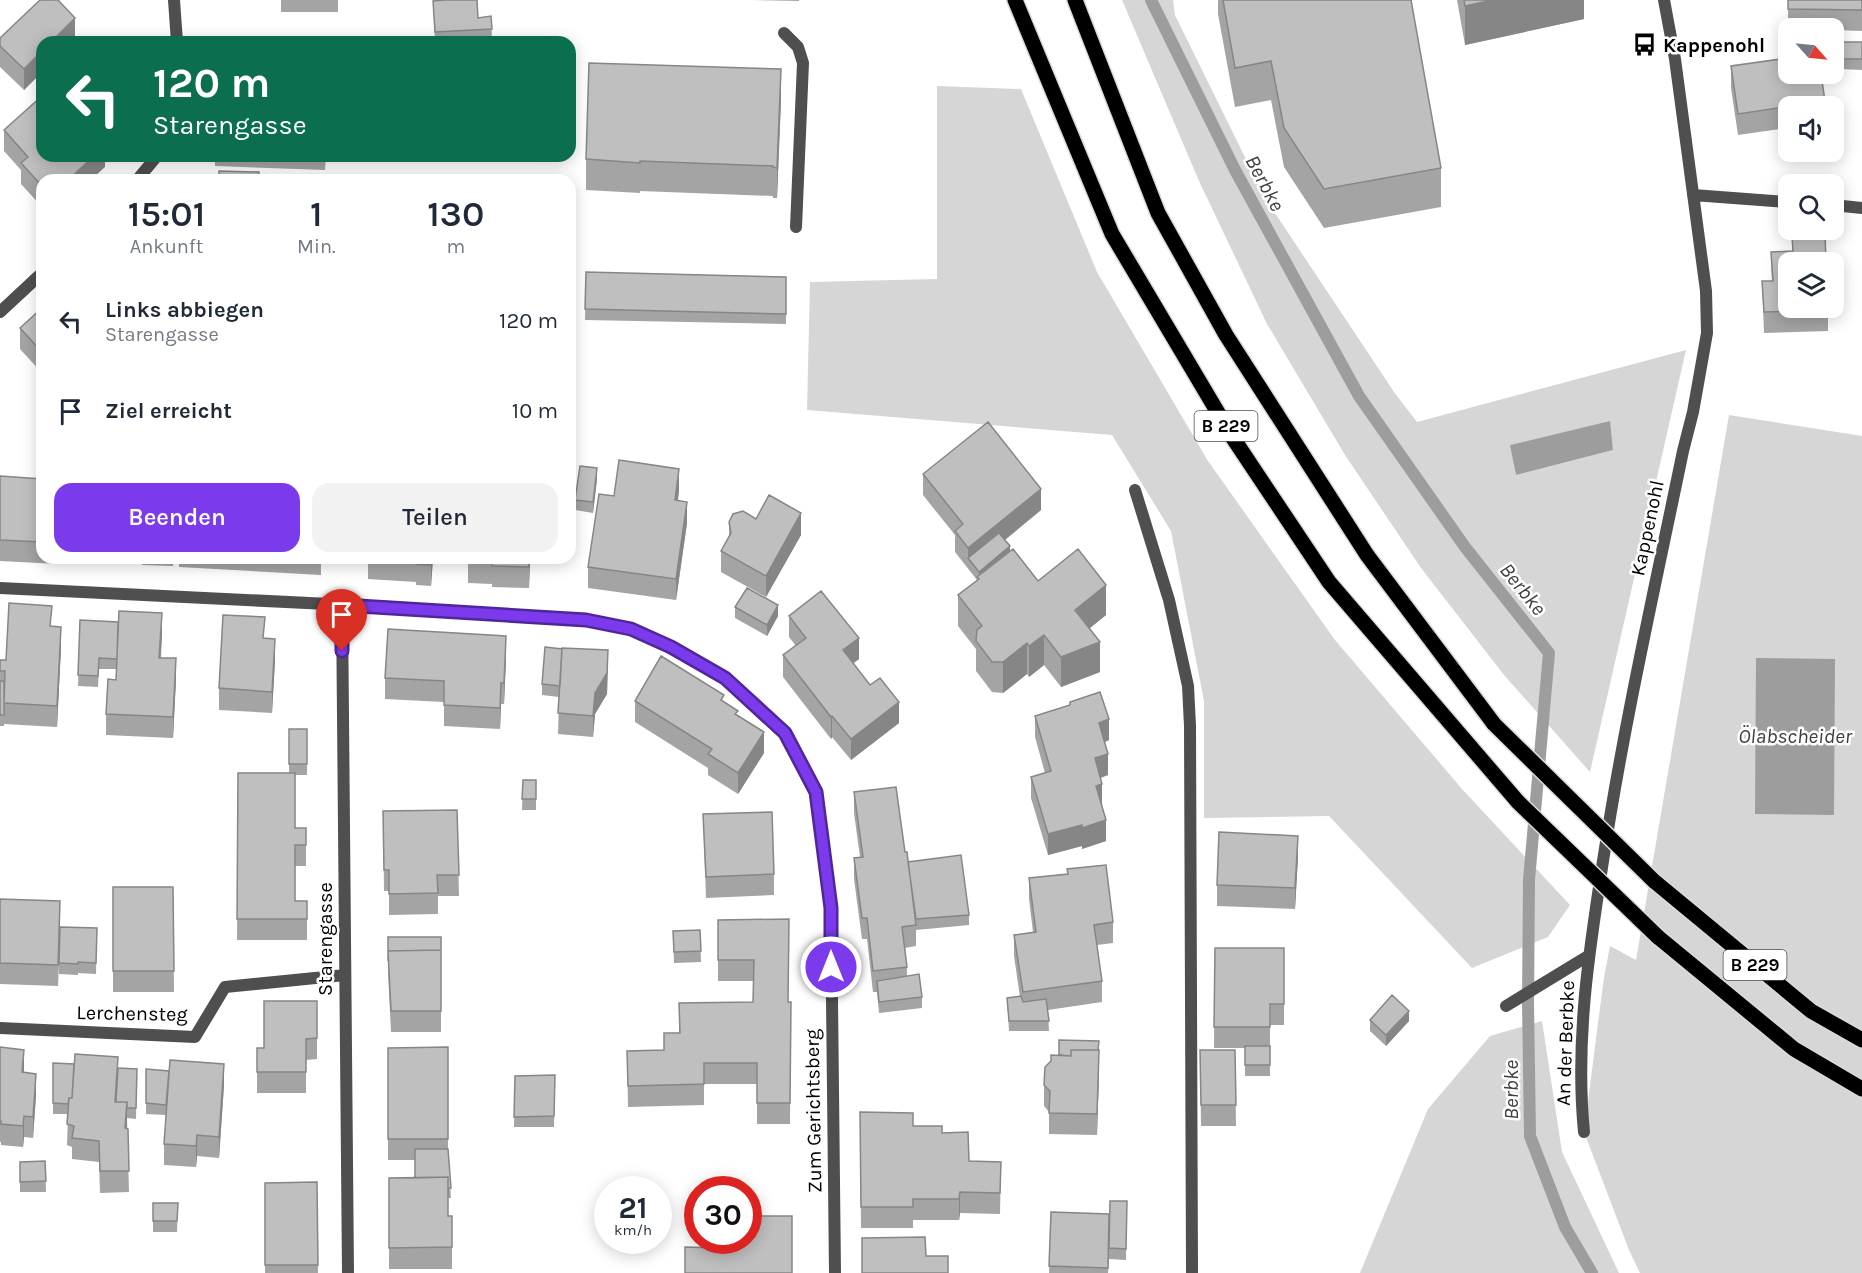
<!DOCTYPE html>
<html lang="de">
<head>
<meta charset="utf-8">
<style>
	body { margin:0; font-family:Karla,sans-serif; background:#f2f2f3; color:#1f2937; height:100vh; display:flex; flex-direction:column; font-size:22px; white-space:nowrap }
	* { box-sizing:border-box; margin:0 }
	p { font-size:20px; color:#747a83 }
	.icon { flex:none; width:33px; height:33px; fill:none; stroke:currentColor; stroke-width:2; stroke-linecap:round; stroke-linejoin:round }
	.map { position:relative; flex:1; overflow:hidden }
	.sheet { position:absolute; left:36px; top:174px; width:540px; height:390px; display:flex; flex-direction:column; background:#fff; border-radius:18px; box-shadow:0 3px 15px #0003 }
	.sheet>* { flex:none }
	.hud { position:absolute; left:36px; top:36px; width:540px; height:126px; border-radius:18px; box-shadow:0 3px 15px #0003; background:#0b6e4f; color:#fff; overflow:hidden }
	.needle { width:39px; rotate:117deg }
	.controls { position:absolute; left:1778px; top:18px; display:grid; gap:12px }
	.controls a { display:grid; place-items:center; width:66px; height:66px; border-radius:12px; background:#fff; box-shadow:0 3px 15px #0003; font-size:30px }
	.speed { position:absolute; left:594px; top:1176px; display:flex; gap:12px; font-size:30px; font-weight:700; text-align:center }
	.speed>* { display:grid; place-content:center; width:78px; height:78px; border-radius:50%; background:#fff; box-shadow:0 3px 15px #0003; line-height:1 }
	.speed small { font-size:15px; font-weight:400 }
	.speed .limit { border:9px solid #d22; background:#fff; color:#111 }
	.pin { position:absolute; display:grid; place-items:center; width:51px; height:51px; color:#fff; margin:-62px -26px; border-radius:50% 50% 50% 0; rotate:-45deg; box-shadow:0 0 6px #0007 }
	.pin .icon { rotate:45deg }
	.me { position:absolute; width:66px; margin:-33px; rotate:0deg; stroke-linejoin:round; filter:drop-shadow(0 0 4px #0008) }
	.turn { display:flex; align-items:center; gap:21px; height:126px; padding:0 18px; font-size:27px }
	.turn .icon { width:78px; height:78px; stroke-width:2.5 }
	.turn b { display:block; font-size:42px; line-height:51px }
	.eta { display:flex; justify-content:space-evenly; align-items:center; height:102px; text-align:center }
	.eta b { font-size:36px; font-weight:600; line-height:42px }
	.cta { display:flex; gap:12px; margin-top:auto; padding:12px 18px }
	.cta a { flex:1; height:69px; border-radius:18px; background:#7c3aed; color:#fff; font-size:24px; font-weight:600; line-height:69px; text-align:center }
	.cta a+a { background:#f2f2f3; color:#1f2937 }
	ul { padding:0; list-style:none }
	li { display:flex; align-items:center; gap:18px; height:90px; padding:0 18px }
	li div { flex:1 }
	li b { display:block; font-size:22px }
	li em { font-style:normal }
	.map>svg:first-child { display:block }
</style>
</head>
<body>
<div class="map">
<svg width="1862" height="1273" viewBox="0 0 1862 1273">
	<rect width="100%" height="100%" fill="#fff"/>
	<!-- green -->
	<path fill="#d6d6d6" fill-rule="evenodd" d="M1122,0H1173L1175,15L1265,198L1394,392L1417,422L1686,350L1590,772L1504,675L1421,568L1345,455L1267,324L1199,181ZM1609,422L1613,450L1516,475L1511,445Z
		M937,86L1021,89L1097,272L1208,461L1335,640L1462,789L1570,905L1548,937L1472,968L1329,816L1204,818V701L1171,531L1112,435L807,410L810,282L937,279Z
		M1729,415L1862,436V1273H1640L1629,1250L1584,1132L1604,977L1610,946L1636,960Z
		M1542,1021L1562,1152L1619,1273H1360L1428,1109L1490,1036Z"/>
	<!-- water -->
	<path fill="#9d9d9d" d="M1610,421L1613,450L1516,475L1510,445Z
		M1756,658L1835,659L1834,815L1755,814Z"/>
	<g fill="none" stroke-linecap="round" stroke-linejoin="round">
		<!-- stream -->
		<path stroke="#9d9d9d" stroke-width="12" d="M1151,0L1235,170L1359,396L1465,547L1549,653L1529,880L1528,1002L1530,1136L1565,1227L1592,1273"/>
		<defs>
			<path id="primary" d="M1015,0L1112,234L1233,438L1329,582L1518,802
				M1075,0L1158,213L1226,335L1367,555L1494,724
				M1654,881L1811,1011L1862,1040
				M1658,937L1794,1049L1862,1089"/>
		</defs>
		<!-- primary casing -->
		<use href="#primary" stroke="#dbdbdb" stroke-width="18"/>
		<!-- service -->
		<path stroke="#4f4f4f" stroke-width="12" d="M784,33L798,47L803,63L796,227"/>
		<!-- minor -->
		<path stroke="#4f4f4f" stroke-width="12" d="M174,0L177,42
			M137,180L157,156
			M1693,195L1788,202
			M1833,205L1862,208
			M0,312L42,273
			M1135,490L1169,600L1188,686L1190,726L1192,1273
			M0,588L390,607L586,620L631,629L671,647L725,678L785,733L816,792L831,908L835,1273
			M342,605L348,1273
			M1506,1006L1588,956
			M0,1028L195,1037L225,987L345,975
			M1584,1132C1575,1041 1589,951 1603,861C1624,723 1655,587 1683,451L1693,412L1707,333L1706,291L1675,59L1664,0"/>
		<!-- primary -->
		<use href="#primary" stroke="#000" stroke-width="15"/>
		<defs>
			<path id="primary-bridge" d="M1494,724L1654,881
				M1518,802L1658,937"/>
		</defs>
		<!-- primary-bridge casing -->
		<use href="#primary-bridge" stroke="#dbdbdb" stroke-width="18" stroke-linecap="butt"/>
		<!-- primary-bridge -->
		<use href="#primary-bridge" stroke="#000" stroke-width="15"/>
	</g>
	<!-- wall -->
	<path fill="#a4a4a4" d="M281,0H338V12H281Z
		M751,0H799V1Z
		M1218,0H1411L1441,168V207L1324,228L1284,167L1271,100L1235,107L1218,14Z
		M1457,0H1584V19L1465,45Z
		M1788,0H1862V31L1833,30V28H1788V30Z
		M433,1L478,18L491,16L492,39L435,42Z
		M0,38L75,39L24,90L0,67Z
		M1840,42H1862V70L1840,69Z
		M1731,66L1825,101V106H1788V128L1738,135L1731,88Z
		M781,100L777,198H773V196L640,191V193L586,190V159Z
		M4,130L105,156V167L42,180V207L21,184V170L4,151Z
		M215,156H326L325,170L215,166Z
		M1792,236L1828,308V331L1764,333L1762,281H1772L1771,252L1792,251Z
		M586,272L786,277V324L585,320Z
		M42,308V373L20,349V328Z
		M923,474L1041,510L1005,540L1010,552L1038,581L1106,615L1090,628L1100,672L1061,687L1044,665L1029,677L1027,674L1003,693L992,692L976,671V649L958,626V595L977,580L955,552V535L923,495Z
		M0,476L42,479V558H59L58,564L0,561Z
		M597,479L593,513L575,510V500Z
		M679,490L678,501L687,523L676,600L588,588V567L614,496Z
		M756,519L801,535L766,597L721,572V551L729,537V522Z
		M142,558H321V575L179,567V559L173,561V566L142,565Z
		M368,558H433L431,586L416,585V582L368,579Z
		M468,558H530L529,588L492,587V584L468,583Z
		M735,607L778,616L767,636L735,618Z
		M789,616L859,659L853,663L899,723L851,760L832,737L831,739L783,677V655L796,646L789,637Z
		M80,620L162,634L161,658L176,679L173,738L106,735V714L116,680V669H99L98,687L78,686Z
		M52,626L61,648L57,727L4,724V726H0V660H6Z
		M265,639L275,660L272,713L219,710V688Z
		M506,657L504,704H501L500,729L444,726V702L385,699V678Z
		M608,671L607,694L595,714L593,737L558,734L559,697L542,695V684Z
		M635,701L724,702L738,716L764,753L738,794L708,775V768L635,722Z
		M1070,702L1109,740L1105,742L1108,775L1101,778L1102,805L1106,841L1082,849V846L1048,855L1031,798V777L1045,773L1035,737V716L1070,705Z
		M289,729H307V775H295V828H306V866H295V901H307V940H237L238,773H289Z
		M523,780H536V810H522Z
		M854,792L905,852L908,862L969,915V925L916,930V946L905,948L907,967V976L922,997V1008L879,1013L877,992H873L867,939H862L854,879V858L860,857L854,813Z
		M457,810L459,896H438V914L389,915V891H384L383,811Z
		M703,814L774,874V895L706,898Z
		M1298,857L1295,909L1217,906V885Z
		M1067,869L1113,922V943L1097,945L1102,981V1002L1048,1010L1049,1031H1009L1007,998L1020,997L1014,956V935L1033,932L1029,899V878L1067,874Z
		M113,887H173L174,992H113Z
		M0,899L60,927L97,928L96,974L78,973V975L59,974V964L58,986L0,984Z
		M789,919L788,1002H791L790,1124H757V1084H704V1105L628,1107L627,1051L664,1050L679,1033V1003L753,1002V981H718V920Z
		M700,930L701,962L674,963L673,931Z
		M388,937H441V1032H391L388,972Z
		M1215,948H1284V1025H1270V1076H1245V1048H1214Z
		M317,1001V1059L306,1060V1093H257V1048H264Z
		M1370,1020L1409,1021L1386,1046L1370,1031Z
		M0,1047L24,1072L36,1095L33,1138L24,1137L23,1147L1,1145V1142H0Z
		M448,1047V1150L451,1198H448V1216L452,1247V1269H389V1178H415V1160H388V1048Z
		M1099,1050V1071L1097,1135L1049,1134V1112L1044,1106V1085L1059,1055Z
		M1200,1050H1235L1236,1126H1201Z
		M53,1063L137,1069L136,1119L127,1118L129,1192L100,1193L99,1162L72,1159V1147L67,1145L68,1114H53Z
		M146,1069L224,1085L219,1158L197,1156L196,1167L164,1165V1144L166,1115L146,1114Z
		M555,1075L554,1127H514L515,1076Z
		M860,1112L942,1133L969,1161L1001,1162L1000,1214L960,1213L959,1220H913V1228H861Z
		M45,1161L46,1192H20V1162Z
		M317,1182L318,1273H265V1183Z
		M1127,1201L1126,1260L1109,1259L1108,1273H1049L1051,1212L1109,1214Z
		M153,1203H178L177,1232H153Z"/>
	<!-- shaded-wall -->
	<path fill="#868686" d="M1493,0H1584V19L1465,45V6Z
		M75,18V39L72,42H51Z
		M42,51V72L24,90V69Z
		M781,69V100L777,198V168Z
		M94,156H105V167L91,180H68Z
		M597,468V479L593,513V502Z
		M679,469V490L675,521V500Z
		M1041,489V510L974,565L968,558V569V548Z
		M687,502V523L676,600V579Z
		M801,513V535L766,597V576Z
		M1010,546V557L979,582V572Z
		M173,558H179V559L173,561V566Z
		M432,558H433L431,586V565Z
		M529,558H530L529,588Z
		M1106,585V615L1075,640V610Z
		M778,605V616L767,636V625Z
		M162,613V634L159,679V658Z
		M61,627V648L57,727V706Z
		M1044,635V665L1029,677V646Z
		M506,636V657L504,704V683Z
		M859,638V659L843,671V650Z
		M275,639V660L272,713V692Z
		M1100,642V672L1061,687V657Z
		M1027,643V674L1003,693V662Z
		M608,650L607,694L595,714L593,737V716L595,693Z
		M176,658V679L173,738V717Z
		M501,683V704L500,729V708Z
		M899,702V723L851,760V739Z
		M832,716V737L831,739V717Z
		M1109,719V740L1099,744V723Z
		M764,732V753L738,794V773Z
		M1108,754V775L1095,779V758Z
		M1102,784V805L1096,807V786Z
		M1106,820V841L1082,849V828Z
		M1082,825V846L1048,855V834Z
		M1298,836V857L1295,909V888Z
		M1409,1011V1021L1386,1046V1035Z
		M24,1050V1071L22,1093V1072Z
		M1099,1050V1071L1097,1135V1114Z
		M224,1064V1085L219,1158V1137Z
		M36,1074V1095L33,1138V1117Z
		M127,1102V1123L125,1149V1128Z
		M24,1116V1137L23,1147V1126Z
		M197,1135V1156L196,1167V1146Z
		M960,1192V1213L959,1220V1199Z"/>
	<!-- building -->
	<path fill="#bfbfbf" stroke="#868686" stroke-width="1.5" d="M40,0H58L75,18L51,42H42V51L24,69L0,46V38Z
		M445,0H477L478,18L491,16L492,29L435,32L433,1Z
		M1223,0H1411L1441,168L1324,189L1284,128L1271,61L1235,68Z
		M1464,0H1493L1465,6Z
		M1788,0H1862V10L1788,9Z
		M1840,42H1862V59H1840Z
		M1788,58V74H1821L1825,101L1738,114L1731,66Z
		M589,63L781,69L777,168L773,167V166L640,161V163L586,159Z
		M42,96V156H94L68,180H42V186L21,163L28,157L4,130Z
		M219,171L259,172V180H219Z
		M1825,234L1826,262H1788V308H1828V310L1764,312L1762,281H1773L1771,252L1793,251L1792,236Z
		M586,272L786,277V314L585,309Z
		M42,308V352L20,328Z
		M988,422L1041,489L968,548L955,531L963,524L923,474Z
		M619,460L679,469L675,500L687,502L676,579L588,567L599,494L614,496Z
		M580,466L597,468L593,502L575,500Z
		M0,476L42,479V542L0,540Z
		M769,495L801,513L766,576L721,551L731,533L729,522L733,514L743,511L756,519Z
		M999,533L1010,546L979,572L968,558Z
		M1013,549L1038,581L1078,549L1106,585L1075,610L1100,642L1061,657L1044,635L1029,646L1027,643L1003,662H992L976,641L977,630L982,626L958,595L979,579L977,577Z
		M250,558H280V562L250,561Z
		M368,558H432L431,565L416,564V561Z
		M468,558H529V567L492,566V563L468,562Z
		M747,588L778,605L767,625L735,607Z
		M821,591L859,638L843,650L870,685L880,678L899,702L851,739L832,716L831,717L783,655L806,638L789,616Z
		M9,603L52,606L50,626L61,627L57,706L4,703L5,671H0V660H6Z
		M119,611L162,613L159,658H176L173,717L106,714L108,679L116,680Z
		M223,615L265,617L263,638L275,639L272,692L219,688Z
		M80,620L118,622L117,659L99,658L98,676L78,675Z
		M388,629L506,636L504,683H501L500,708L444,705V681L385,678Z
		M545,647L562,649L560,686L542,684Z
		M562,648L608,650L607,673L595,693L593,716L558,713Z
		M661,656L724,695L721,700L738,711L735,714L764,732L738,773L708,754L712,749L635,701Z
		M0,681H4V715H0Z
		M1100,692L1109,719L1099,723L1108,754L1095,758L1102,784L1096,786L1106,820L1082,828V825L1048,834L1031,777L1051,771L1035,716L1070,705V702Z
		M289,729H307V764H289Z
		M238,773H295V828H306V845H295V901H307V919H237Z
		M523,780H536V799H522Z
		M896,787L905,852H907L916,925L902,927L907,967L873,971L867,918H862L854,858L863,857L854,792Z
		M457,810L459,875H437L438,893L389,894V870H384L383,811Z
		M772,812L774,874L706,877L703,814Z
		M1219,832L1298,836L1295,888L1217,885Z
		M961,855L969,915L916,919L908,862Z
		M1106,865L1113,922L1094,925L1102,981L1023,992L1014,935L1036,932L1029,878L1068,874L1067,869Z
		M113,887H173L174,971H113Z
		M0,899L60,901L58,965L0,963Z
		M789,919L788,1002H791L790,1103H757V1063H704V1084L628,1086L627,1051L664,1050V1033H680L679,1003L753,1002L754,960H718V920Z
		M60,927L97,928L96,963L78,962V964L59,963Z
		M700,930L701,951L674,952L673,931Z
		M388,937H441V950L388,951V961Z
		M1215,948H1284V1004H1270V1027H1214Z
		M441,950V1011H391L388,951Z
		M919,974L922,997L879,1002L877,981Z
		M1392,995L1409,1011L1386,1035L1370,1020Z
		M1021,996L1023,1002L1046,999L1049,1021H1009L1007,998Z
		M264,1001H317V1038L306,1039V1072H257V1048H264Z
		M1059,1040L1099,1041L1098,1050H1071V1056L1059,1055Z
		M1245,1046H1270V1065H1245Z
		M0,1047L24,1050L22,1072L36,1074L33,1117L24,1116L23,1126L1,1124V1121H0Z
		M448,1047V1139H388V1048Z
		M1071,1050H1099L1097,1114L1049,1113L1050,1091L1044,1085L1045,1067L1051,1061V1055L1071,1056Z
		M1200,1050H1235L1236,1105H1201Z
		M75,1054L118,1057L115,1102H127L125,1128L128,1129L129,1171H100L99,1141L72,1138L74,1126L67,1124L69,1098H72Z
		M170,1060L224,1064L219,1137L197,1135L196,1146L164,1144Z
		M53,1063L74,1064L72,1098H69L68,1104L53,1103Z
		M118,1068L137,1069L136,1108H127V1102H116Z
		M146,1069L169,1071L166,1105L146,1103Z
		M555,1075L554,1116L514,1117L515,1076Z
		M860,1112L913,1113V1126H942V1133L968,1132L969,1161L1001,1162L1000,1193L960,1192L959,1199H913V1207H861Z
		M415,1149H448L451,1188H448V1177L415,1178Z
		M45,1161L46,1181L20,1182V1162Z
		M448,1177V1216H452V1247L389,1248V1178Z
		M317,1182L318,1265H265V1183Z
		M1110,1201H1127L1126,1249L1109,1248Z
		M153,1203H178L177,1221H153Z
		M1051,1212L1109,1214L1108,1268L1049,1266Z
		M748,1216H792V1273H685V1247L723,1248V1240H748Z
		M925,1237L926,1256H948V1273H862V1238Z"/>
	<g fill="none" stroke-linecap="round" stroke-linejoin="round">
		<defs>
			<path id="route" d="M342,651V605L586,620L631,629L671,647L725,678L785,733L816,792L831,908V967"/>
		</defs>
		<!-- route casing -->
		<use href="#route" stroke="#51269a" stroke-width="15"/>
		<!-- route -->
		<use href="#route" stroke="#7c3aed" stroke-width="10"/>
	</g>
	<!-- icons -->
	<defs>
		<symbol id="bus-bare" viewBox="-9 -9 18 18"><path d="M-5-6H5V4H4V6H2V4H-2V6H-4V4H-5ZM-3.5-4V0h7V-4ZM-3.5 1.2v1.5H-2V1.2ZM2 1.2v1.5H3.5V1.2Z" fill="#000" stroke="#fff" stroke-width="2.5" paint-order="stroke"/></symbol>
	</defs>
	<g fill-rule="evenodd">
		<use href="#bus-bare" x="1628" y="28" width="33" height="33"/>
	</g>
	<g text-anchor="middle" stroke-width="5" stroke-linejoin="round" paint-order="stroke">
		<!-- shield labels -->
		<g fill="#fff" stroke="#4c4c4c" stroke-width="1.5">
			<rect x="1194.5" y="411" width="63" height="30" rx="4.5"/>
			<rect x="1723.5" y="950" width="63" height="30" rx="4.5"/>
		</g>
		<g font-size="18" font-weight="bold" fill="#000">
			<text x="1226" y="432">B 229</text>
			<text x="1755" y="971">B 229</text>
		</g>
		<!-- poi labels -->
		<g font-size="20" font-weight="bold" fill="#000" stroke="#fff" text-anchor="start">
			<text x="1663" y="52">Kappenohl</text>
		</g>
		<!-- street labels -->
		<g font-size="20" fill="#000" stroke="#fff">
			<text transform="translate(1647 528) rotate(-78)" y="7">Kappenohl</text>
			<text transform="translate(325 939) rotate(-90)" y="7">Starengasse</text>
			<text transform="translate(132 1013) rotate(1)" y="7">Lerchensteg</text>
			<text transform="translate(1565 1043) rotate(-88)" y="7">An der Berbke</text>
			<text transform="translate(813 1111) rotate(-91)" y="7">Zum Gerichtsberg</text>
		</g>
		<!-- water labels -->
		<g font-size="21" font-style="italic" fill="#3e3e3e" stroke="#fff">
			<text transform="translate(1265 183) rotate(62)" y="7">Berbke</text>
			<text transform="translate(1523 589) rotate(51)" y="7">Berbke</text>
			<text x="1795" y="743">Ölabscheider</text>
			<text transform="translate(1511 1090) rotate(-90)" y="7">Berbke</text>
		</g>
	</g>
</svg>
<div class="controls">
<a><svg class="needle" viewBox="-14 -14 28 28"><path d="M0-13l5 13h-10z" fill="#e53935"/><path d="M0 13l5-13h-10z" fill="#747a83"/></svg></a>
<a><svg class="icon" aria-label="sound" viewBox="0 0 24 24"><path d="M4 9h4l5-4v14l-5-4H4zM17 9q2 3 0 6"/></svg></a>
<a><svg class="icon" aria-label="search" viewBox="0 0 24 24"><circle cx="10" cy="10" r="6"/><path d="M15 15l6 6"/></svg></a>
<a><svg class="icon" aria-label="layers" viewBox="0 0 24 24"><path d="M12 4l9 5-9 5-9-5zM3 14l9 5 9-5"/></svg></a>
</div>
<div class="speed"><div>21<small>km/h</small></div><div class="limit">30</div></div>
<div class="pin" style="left:342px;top:651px;background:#d93025"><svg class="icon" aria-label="arrive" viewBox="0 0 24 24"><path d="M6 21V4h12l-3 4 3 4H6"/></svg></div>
<svg class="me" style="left:831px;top:967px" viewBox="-20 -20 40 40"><circle r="17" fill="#7c3aed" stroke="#fff" stroke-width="3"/><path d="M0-11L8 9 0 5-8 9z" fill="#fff"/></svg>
<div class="hud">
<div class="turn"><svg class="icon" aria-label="left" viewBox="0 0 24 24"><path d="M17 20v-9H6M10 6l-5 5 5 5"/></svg><div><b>120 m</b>Starengasse</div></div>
</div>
<section class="sheet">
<div class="eta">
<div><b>15:01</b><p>Ankunft</p></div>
<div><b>1</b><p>Min.</p></div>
<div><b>130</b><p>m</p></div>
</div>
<ul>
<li><svg class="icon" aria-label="left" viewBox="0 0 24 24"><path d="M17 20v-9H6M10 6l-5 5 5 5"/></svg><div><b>Links abbiegen</b><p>Starengasse</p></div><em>120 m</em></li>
<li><svg class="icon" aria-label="arrive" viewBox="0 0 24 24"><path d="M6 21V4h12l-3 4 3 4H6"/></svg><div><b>Ziel erreicht</b></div><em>10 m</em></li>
</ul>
<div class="cta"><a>Beenden</a><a>Teilen</a></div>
</section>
</div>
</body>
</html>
